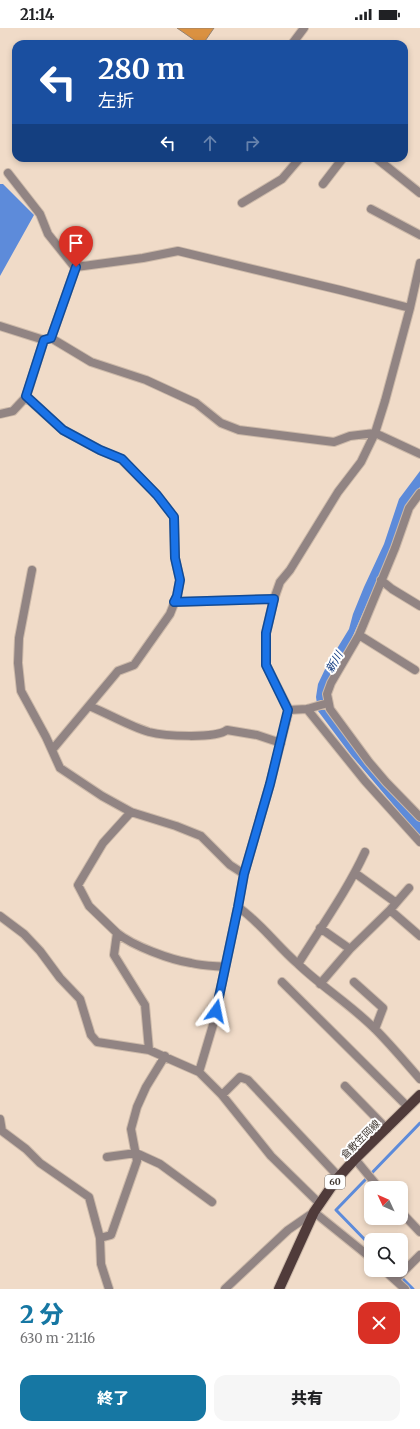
<!DOCTYPE html>
<html lang="ja">
<head>
<meta charset="utf-8">
<style>
	body { margin:0; font-family:Merriweather,"Noto Sans JP",serif; background:#f6f6f6; color:#202124; height:100vh; display:flex; flex-direction:column; font-size:15px; white-space:nowrap }
	* { box-sizing:border-box; margin:0 }
	p { font-size:13px; color:#757577 }
	.icon { flex:none; width:22px; height:22px; fill:none; stroke:currentColor; stroke-width:2; stroke-linecap:round; stroke-linejoin:round }
	.map { position:relative; height:1261px; overflow:hidden }
	.panel { display:flex; flex-direction:column; background:#fff; flex:1 }
	.panel>* { flex:none }
	.hud { position:absolute; left:12px; top:12px; width:396px; height:122px; border-radius:12px; box-shadow:0 2px 6px #0003; background:#1a4fa0; color:#fff; overflow:hidden }
	.needle { width:26px; rotate:314deg }
	.tools { position:absolute; left:364px; top:1153px; display:grid; gap:8px }
	.tools a { display:grid; place-items:center; width:44px; height:44px; border-radius:8px; background:#fff; box-shadow:0 2px 6px #0003; font-size:20px }
	.pin { position:absolute; display:grid; place-items:center; width:34px; height:34px; color:#fff; margin:-41px -17px; border-radius:50% 50% 50% 0; rotate:-45deg; box-shadow:0 0 4px #0007 }
	.pin .icon { rotate:45deg }
	.me { position:absolute; width:44px; margin:-22px; rotate:12deg; stroke-linejoin:round; filter:drop-shadow(0 0 3px #0008) }
	.turn { display:flex; align-items:center; gap:14px; height:84px; padding:0 20px; font-size:18px }
	.turn .icon { width:52px; height:52px; stroke-width:2.5 }
	.turn b { display:block; font-size:28px; line-height:34px }
	.lanes { display:flex; align-items:center; height:38px; padding:0 20px; background:#0003; justify-content:center; gap:20px; direction:ltr }
	.lanes .off { opacity:.35 }
	.round { display:grid; place-items:center; flex:none; width:42px; height:42px; border-radius:12px; background:#f6f6f6 }
	.headline { display:flex; align-items:center; justify-content:space-between; height:68px; padding:0 20px }
	h1 { font-size:24px; font-weight:800; line-height:30px; color:#1677a3 }
	.cta { display:flex; gap:8px; margin-top:auto; padding:8px 20px }
	.cta a { flex:1; height:46px; border-radius:12px; background:#1677a3; color:#fff; font-size:16px; font-weight:800; line-height:46px; text-align:center }
	.cta a+a { background:#f6f6f6; color:#202124 }
	.status { display:flex; justify-content:space-between; align-items:center; height:28px; padding:0 20px; background:#fff; direction:ltr }
	.status svg { height:11px; fill:currentColor }
	.map>svg:first-child { display:block }
</style>
</head>
<body>
<div class="status"><b>21:14</b><svg viewBox="0 0 49 12"><path d="M0 12V9h3v3zM5 12V6h3v6zM10 12V3h3v9zM15 12V0h3v12zM26 1h20v11H26zM47 4h2v5h-2z"/></svg></div>
<div class="map">
<svg width="420" height="1261" viewBox="0 0 420 1261">
	<rect width="100%" height="100%" fill="#f0dbc8"/>
	<!-- water -->
	<path fill="#5d8bda" d="M0,156H3L34,187L0,248Z
		M420,443V459L409,474L391,523L375,557L325,672L389,762L420,794V808L351,727L318,683L316,669L318,656L327,637L349,601L353,586L364,559L384,516L399,471Z"/>
	<g fill="none" stroke-linecap="round" stroke-linejoin="round">
		<!-- stream -->
		<path stroke="#5d8bda" stroke-width="3" d="M371,1218L336,1182L420,1095
			M394,1242L413,1261"/>
	</g>
	<!-- building -->
	<path fill="#da9141" stroke="#958270" d="M177,0H214L203,16H200Z"/>
	<g fill="none" stroke-linecap="round" stroke-linejoin="round">
		<defs>
			<path id="street" d="M292,16L304,0
				M376,130L420,165
				M8,145L40,186L48,206L76,241
				M323,156L343,130
				M242,175L282,151L300,130
				M371,181L420,207
				M0,298L44,312L51,310L91,334L146,352L196,375L221,395L239,402L334,414L350,408L375,405L420,426
				M51,310L76,239L143,230L178,223L340,262L410,280
				M26,369L63,402L100,422L121,431L157,467L174,489L175,530L180,552L177,568L170,586L134,637L118,643L52,722
				M0,386L13,383L26,369L44,312
				M420,465L409,480L395,520L359,607L331,655L327,666L330,681L369,734L386,754L420,789
				M32,542L19,610L18,635L21,663L46,709L60,740L102,768L131,784L176,798L201,808L230,837L244,846
				M381,552L392,561L420,578
				M174,574L274,571
				M359,607L415,642
				M89,678C109,686 129,698 149,704C164,708 215,711 227,702L257,707L281,715
				M307,681L365,753L420,814
				M289,682L266,637V605L274,571L280,554L290,542L338,464L361,434L375,405L385,373L410,280L420,235
				M131,784L103,815L78,857L89,878L117,905L114,927L145,977L149,1022
				M355,845L395,874
				M238,879C261,895 277,918 298,936C322,959 351,977 375,1001C391,1017 405,1034 420,1051
				M390,882L420,908
				M0,888L24,906L40,923L60,950L80,971L91,1007L97,1014L149,1022L199,1044
				M320,900L350,921
				M117,905C133,918 171,932 191,935C202,938 214,938 225,939
				M298,936C321,899 347,863 365,824
				M282,954L408,1079
				M354,954L383,980L375,1001
				M320,956L350,921L390,882L409,860
				M345,1058L387,1101
				M222,1067L240,1049L248,1052L339,1149
				M0,1091L2,1103L26,1121L40,1135L89,1169L100,1210L101,1236L109,1261
				M107,1129L136,1125L160,1136L212,1174
				M355,1131L379,1160
				M320,1176L271,1128L222,1067L199,1044L213,997L238,879L244,846L270,756L289,682L307,681L328,675
				M401,1184L420,1204
				M100,1210L111,1207L137,1133L131,1101L137,1079L146,1059L165,1028
				M384,1242L405,1261
				M395,1252L420,1227
				M225,1261L288,1202L314,1184L371,1230"/>
			<path id="primary" d="M279,1261L314,1184L336,1152L355,1131L420,1067"/>
		</defs>
		<!-- street casing -->
		<use href="#street" stroke="#ccb9a9" stroke-width="10"/>
		<!-- primary casing -->
		<use href="#primary" stroke="#ccb9a9" stroke-width="12"/>
		<!-- street -->
		<use href="#street" stroke="#918483" stroke-width="8"/>
		<!-- primary -->
		<use href="#primary" stroke="#503b3a" stroke-width="10"/>
	</g>
	<g fill="none" stroke-linecap="round" stroke-linejoin="round">
		<defs>
			<path id="route" d="M76,239L51,310L44,312L26,368L63,402L100,422L122,431L157,467L174,489L175,530L180,552L177,568L174,574L274,571L266,605V637L288,682L270,756L244,846L238,879L216,983"/>
		</defs>
		<!-- route casing -->
		<use href="#route" stroke="#114b97" stroke-width="10"/>
		<!-- route -->
		<use href="#route" stroke="#1a73e8" stroke-width="7"/>
	</g>
	<g text-anchor="middle" stroke-width="4" stroke-linejoin="round" paint-order="stroke">
		<!-- shield labels -->
		<rect fill="#fff" stroke="#76706b" stroke-width="1" x="325" y="1147" width="20" height="14" rx="3"/>
		<g font-size="9" font-weight="bold" fill="#3b332c">
			<text x="335" y="1157">60</text>
		</g>
		<!-- street labels -->
		<g font-size="10" fill="#3b332c" stroke="#fff">
			<text transform="translate(360 1111) rotate(-45)" y="4">倉敷笠岡線</text>
		</g>
		<!-- water labels -->
		<g font-size="11" font-style="italic" fill="#0e377d" stroke="#fff">
			<text transform="translate(334 634) rotate(-60)" y="4">新川</text>
		</g>
	</g>
</svg>
<div class="tools">
<a><svg class="needle" viewBox="-14 -14 28 28"><path d="M0-13l5 13h-10z" fill="#e53935"/><path d="M0 13l5-13h-10z" fill="#757577"/></svg></a>
<a><svg class="icon" aria-label="search" viewBox="0 0 24 24"><circle cx="10" cy="10" r="6"/><path d="M15 15l6 6"/></svg></a>
</div>
<div class="pin" style="left:76px;top:239px;background:#d93025"><svg class="icon" aria-label="arrive" viewBox="0 0 24 24"><path d="M6 21V4h12l-3 4 3 4H6"/></svg></div>
<svg class="me" style="left:216px;top:983px" viewBox="-20 -20 40 40"><path d="M0-17L14 15 0 8-14 15z" fill="#1a73e8" stroke="#fff" stroke-width="4"/></svg>
<div class="hud">
<div class="turn"><svg class="icon" aria-label="left" viewBox="0 0 24 24"><path d="M17 20v-9H6M10 6l-5 5 5 5"/></svg><div><b>280 m</b>左折</div></div>
<div class="lanes"><svg class="icon" aria-label="left" viewBox="0 0 24 24"><path d="M17 20v-9H6M10 6l-5 5 5 5"/></svg><svg class="icon off" aria-label="ahead" viewBox="0 0 24 24"><path d="M12 20V5M6 11l6-6 6 6"/></svg><svg class="icon off" aria-label="right" viewBox="0 0 24 24"><path d="M7 20v-9h11M14 6l5 5-5 5"/></svg></div>
</div>
</div>
<section class="panel">
<div class="headline"><div><h1>2 分</h1><p>630 m · 21:16</p></div><a class="round" style="background:#d93025;color:#fff"><svg class="icon" aria-label="close" viewBox="0 0 24 24"><path d="M6 6l12 12M18 6L6 18"/></svg></a></div>
<div class="cta"><a>終了</a><a>共有</a></div>
</section>
</body>
</html>
